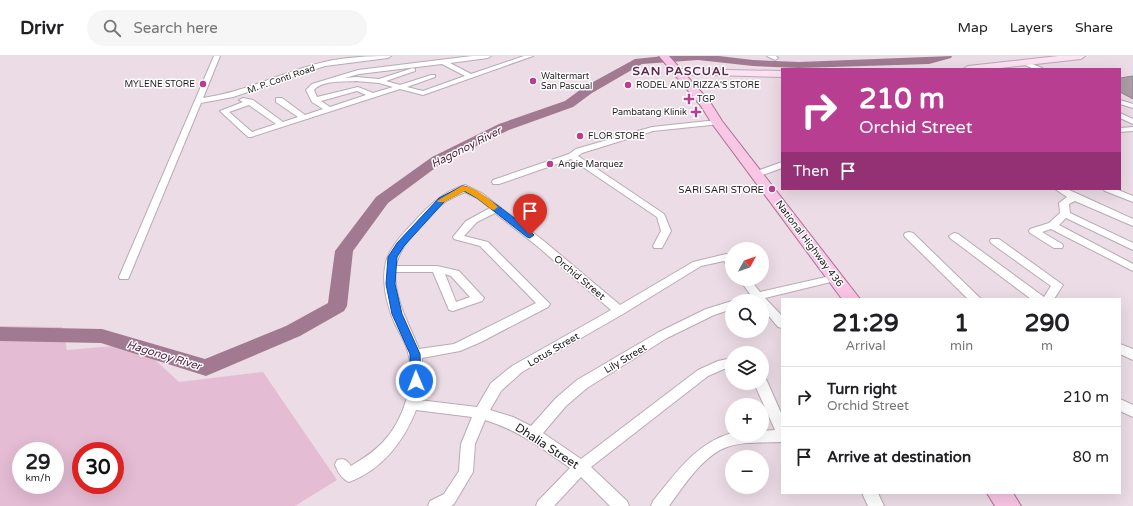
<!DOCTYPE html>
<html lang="en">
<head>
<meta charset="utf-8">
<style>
	body { margin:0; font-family:"Varela Round",sans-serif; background:#f6f6f6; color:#202124; height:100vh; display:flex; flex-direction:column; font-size:15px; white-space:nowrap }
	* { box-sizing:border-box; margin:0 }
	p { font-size:13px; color:#757577 }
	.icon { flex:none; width:22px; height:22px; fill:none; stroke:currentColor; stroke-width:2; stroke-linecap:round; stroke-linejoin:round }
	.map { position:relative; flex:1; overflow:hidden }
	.details { position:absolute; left:781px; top:242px; width:340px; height:196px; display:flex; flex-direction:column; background:#fff; border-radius:0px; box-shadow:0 4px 16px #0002 }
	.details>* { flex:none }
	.hud { position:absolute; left:781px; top:12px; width:340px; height:122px; border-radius:0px; box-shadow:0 4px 16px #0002; background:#b83e91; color:#fff; overflow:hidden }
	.needle { width:26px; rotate:50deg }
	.buttons { position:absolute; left:725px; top:186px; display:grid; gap:8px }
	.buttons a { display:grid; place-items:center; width:44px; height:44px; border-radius:50%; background:#fff; box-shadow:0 4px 16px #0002; font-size:20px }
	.speed { position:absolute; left:12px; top:386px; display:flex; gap:8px; font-size:20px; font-weight:700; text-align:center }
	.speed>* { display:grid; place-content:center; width:52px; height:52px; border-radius:50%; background:#fff; box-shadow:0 4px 16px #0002; line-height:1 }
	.speed small { font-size:10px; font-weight:400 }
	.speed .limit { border:6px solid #d22; background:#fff; color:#111 }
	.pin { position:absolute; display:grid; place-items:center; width:34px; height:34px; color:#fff; margin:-41px -17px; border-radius:50% 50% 50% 0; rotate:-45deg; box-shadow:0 0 4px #0007 }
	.pin .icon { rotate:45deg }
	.me { position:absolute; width:44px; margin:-22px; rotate:359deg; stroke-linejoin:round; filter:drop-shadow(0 0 3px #0008) }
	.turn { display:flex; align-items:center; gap:14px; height:84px; padding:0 12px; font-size:18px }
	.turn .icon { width:52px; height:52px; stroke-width:2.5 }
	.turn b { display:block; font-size:28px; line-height:34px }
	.then { display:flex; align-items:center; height:38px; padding:0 12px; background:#0003; gap:8px; font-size:15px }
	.eta { display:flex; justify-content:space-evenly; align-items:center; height:68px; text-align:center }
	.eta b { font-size:24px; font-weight:700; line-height:28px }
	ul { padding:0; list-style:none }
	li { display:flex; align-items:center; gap:12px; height:60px; padding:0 12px; border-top:1px solid #e0e0e0 }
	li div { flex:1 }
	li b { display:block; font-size:15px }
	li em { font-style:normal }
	header { display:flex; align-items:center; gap:24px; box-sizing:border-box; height:56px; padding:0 20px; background:#fff; border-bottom:1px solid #e0e0e0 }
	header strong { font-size:19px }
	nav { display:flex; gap:22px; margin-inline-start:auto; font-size:14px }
	.search { width:280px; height:36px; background:#f6f6f6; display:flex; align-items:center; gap:10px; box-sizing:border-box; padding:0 14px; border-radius:22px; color:#757577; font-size:15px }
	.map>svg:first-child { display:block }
</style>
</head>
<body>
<header>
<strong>Drivr</strong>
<div class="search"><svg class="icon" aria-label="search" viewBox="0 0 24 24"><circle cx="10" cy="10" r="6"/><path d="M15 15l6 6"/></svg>Search here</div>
<nav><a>Map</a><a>Layers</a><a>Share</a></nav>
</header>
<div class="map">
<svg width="1133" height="450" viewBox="0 0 1133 450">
	<rect width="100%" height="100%" fill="#ecdce5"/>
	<!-- green -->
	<path fill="#e4bcd3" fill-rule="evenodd" d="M0,270L62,271L67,294L138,288L179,326L263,316L337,424L295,450H0ZM21,395H55V429H21ZM81,395H115V429H81Z"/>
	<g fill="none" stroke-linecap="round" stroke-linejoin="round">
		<!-- river -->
		<path fill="#a17a91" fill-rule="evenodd" d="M664,0H719L753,4L799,6L952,0L951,2L929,8L799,12L753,10L698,4L642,8L592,37L573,51L509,74L442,107L388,147L353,195L347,250L344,255L300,280L206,320L101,287L0,285V271L102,273L205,303L286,270L328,247L335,195L338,191L376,141L432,101L499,68L565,45L584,31L635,3Z"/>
	</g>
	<!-- building -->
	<path fill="#ad9ea6" stroke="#93858d" d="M1133,20V43L1120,36V22Z"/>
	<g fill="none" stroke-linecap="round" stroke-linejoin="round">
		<defs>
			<path id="minor" d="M214,0H220L203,42C245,36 283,16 324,6C346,1 368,0 391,0L388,2L325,10L233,41L201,47L129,221L128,223H120L119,221Z
				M472,0H491L488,2L450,7L471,18L524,0H533L423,39L400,33L251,81H248L220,55L243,46L239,44L243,42L253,44L283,66L298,61L276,46V42H282L305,59L323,53L312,46L306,34L312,28L358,14ZM442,8L465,20L423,35L407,31L435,21V19H431L400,29L386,25L415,15V13L413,12L379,23L356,21L345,22L359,18ZM356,25L379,27L393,31L373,37L358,31L317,41L314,34C322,24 344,26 356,25ZM357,35L366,39L330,51L321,45ZM249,49L276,68L252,76L229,56Z
				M767,0H776L778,2L775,4Z
				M1023,4L1042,12L1043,13H1034L1021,7V5Z
				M1120,44L1133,48V52L1120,48Z
				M1120,57L1133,63V68L1120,62Z
				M717,64L721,66L720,68L653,75L582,97L578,100L664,158L671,175L662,192H654L653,190L661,175L657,161L571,103L499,128H493L492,126L493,124L569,98L576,93L652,71Z
				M1133,71V75L1120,76V72Z
				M782,106V112L757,121L753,118L754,116Z
				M465,129L483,138L545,186L620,249L693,206L726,198L732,201V211L728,210L724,205L701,210L623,258L522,316L501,335L490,354L513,361L531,370L556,342L577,324L659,276L706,253L732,245V253L714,259L667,282L587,332L566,350L543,377L581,403L698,314L718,305L732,302V312L724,313L708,320L591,411L627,445L629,450H610L581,421L554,450H536L538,445L570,412C543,393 518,374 485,364L475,388L473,416L454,448L451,450H428L430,445L444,438L459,415L461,388L472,361L416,354C404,385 382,414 349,426C342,423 338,416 335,409L337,404C344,402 347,404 351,410C362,403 374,396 383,386C404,364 417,323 407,293C404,284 399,276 395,268C387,250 381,225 386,206C390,191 403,177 414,166C428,150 444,135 465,129ZM465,136L477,142L490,152L466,165L453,181L454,183L480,190L536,247L454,288L419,293C409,267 395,246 395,216H433L449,254L453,255L482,245L484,242L459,215L437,210H396C399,189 429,158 445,146C451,142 458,139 465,136ZM495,157L537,190L611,254L512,310L491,327L477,351L419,344L422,327V302L460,295L481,286L548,251L550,248L488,186L464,180L477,166ZM445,218L451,220L470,241L456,246Z
				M1055,133H1067L1133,163V170L1075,145L1069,148L1070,157L1133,187V194L1066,162L1059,169L1133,208V215L1051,173L1042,176L1062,188L1063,190L1062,192H1054L1030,177L1029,175L1030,173L1049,167L1060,157L1059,147L1067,141Z
				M1103,133H1116L1133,140V146L1105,135Z
				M909,176L913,177L981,243H968L905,181L904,179L905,177Z
				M954,177L958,178L1044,241L1051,230L991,187L990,185L991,183H999L1063,229L1054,243H1031L950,182L949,180Z
				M835,219L839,220L840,222L839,224L765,242L782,260V272L778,271L762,252V245H736L738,242L750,238L739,223H750L760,236Z
				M1120,288L1133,293V304L1120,298Z
				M762,322L766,323L782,359V386C764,387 744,385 727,391C703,399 683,431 669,450H651L653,445C676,417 696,387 732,377V379H762V375L775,374L754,327H762Z
				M1120,343L1133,349V361L1120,355Z
				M862,437H878L884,450H868Z"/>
			<path id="secondary" d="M1058,0H1085L1081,3L991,13H963L968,10Z
				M679,13L782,15V21L676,18L674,16L676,14Z"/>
			<path id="primary" d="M659,0H669L710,46L722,65L860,243H842L713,69L701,50Z
				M987,437H1013L1021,450H995Z"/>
		</defs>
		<!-- minor casing -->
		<use href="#minor" stroke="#b9aab3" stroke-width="2"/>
		<!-- secondary casing -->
		<use href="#secondary" stroke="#b9aab3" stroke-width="2"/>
		<!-- primary casing -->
		<use href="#primary" stroke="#aa7194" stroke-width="2"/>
		<!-- minor -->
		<use href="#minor" fill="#fff" fill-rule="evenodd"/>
		<!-- secondary -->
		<use href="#secondary" fill="#fce2f2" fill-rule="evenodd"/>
		<!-- primary -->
		<use href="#primary" fill="#f9c6e5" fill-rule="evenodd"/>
	</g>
	<!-- route -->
	<path fill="#1a73e8" stroke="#114b97" d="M462,130C472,128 526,170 534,179L530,182L527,181L477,142L464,135L445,145L404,190L397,201L395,228L402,258L420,298L421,325L420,328L416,329L412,328L410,325V298L392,258L386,228L388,201L397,187L439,142Z"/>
	<!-- slow -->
	<path fill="#f59e0b" d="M462,130C471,129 492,144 498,151L494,154L491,153L477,142L465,135L444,146H438L437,145Z"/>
	<!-- markers -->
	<g fill="#b83e91" stroke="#fff" stroke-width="1.5">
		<circle cx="533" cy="25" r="4"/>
		<circle cx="203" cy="28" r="4"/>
		<circle cx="628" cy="29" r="4"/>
		<path d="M687 37h4v4h4v4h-4v4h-4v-4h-4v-4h4z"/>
		<path d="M694 50h4v4h4v4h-4v4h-4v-4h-4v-4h4z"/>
		<circle cx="580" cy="80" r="4"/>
		<circle cx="550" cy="108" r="4"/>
		<circle cx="772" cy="133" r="4"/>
	</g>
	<g text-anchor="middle" stroke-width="3" stroke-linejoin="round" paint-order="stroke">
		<!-- far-poi labels -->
		<g font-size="9" fill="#201a1e" stroke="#fff" text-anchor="start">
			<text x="541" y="23">Waltermart<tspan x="541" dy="10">San Pascual</tspan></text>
			<text x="195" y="31" text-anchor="end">MYLENE STORE</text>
			<text x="636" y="32">RODEL AND RIZZA'S STORE</text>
			<text x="697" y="46">TGP</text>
			<text x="687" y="59" text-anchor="end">Pambatang Klinik</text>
			<text x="588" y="83">FLOR STORE</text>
			<text x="558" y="111">Angie Marquez</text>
		</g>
		<!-- far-street labels -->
		<g font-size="9" fill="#201a1e" stroke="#fff">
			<text transform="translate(281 23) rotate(-19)" y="3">M. P. Conti Road</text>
		</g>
		<!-- poi labels -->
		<g font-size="10" fill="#201a1e" stroke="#fff" text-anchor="end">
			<text x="764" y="137">SARI SARI STORE</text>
		</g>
		<!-- street labels -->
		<g font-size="10" fill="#201a1e" stroke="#fff">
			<text transform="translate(810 187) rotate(53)" y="4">National Highway 436</text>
			<text transform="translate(580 221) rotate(40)" y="4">Orchid Street</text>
			<text transform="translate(553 293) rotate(-30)" y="4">Lotus Street</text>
			<text transform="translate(625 302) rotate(-31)" y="4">Lily Street</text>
		</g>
		<!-- water labels -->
		<g font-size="11" font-style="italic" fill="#4f1d3e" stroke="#fff">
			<text transform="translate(466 91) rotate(-27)" y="4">Hagonoy River</text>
			<text transform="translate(164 299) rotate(17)" y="4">Hagonoy River</text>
		</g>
		<!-- far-district labels -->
		<g font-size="12" font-weight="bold" letter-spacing="1" fill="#64284f" stroke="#fff">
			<text x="681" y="19">SAN PASCUAL</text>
		</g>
		<!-- near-street labels -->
		<g font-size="12" fill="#201a1e" stroke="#fff">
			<text transform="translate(547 390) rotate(33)" y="4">Dhalia Street</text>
		</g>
	</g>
</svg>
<div class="buttons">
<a><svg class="needle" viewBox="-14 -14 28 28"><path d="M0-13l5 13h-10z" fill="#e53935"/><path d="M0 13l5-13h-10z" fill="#757577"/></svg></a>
<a><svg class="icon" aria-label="search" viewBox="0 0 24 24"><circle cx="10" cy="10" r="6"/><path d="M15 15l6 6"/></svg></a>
<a><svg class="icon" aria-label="layers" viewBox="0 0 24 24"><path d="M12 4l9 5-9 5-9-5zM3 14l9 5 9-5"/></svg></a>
<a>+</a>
<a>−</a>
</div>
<div class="speed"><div>29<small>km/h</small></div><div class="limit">30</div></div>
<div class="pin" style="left:530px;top:179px;background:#d93025"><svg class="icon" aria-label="arrive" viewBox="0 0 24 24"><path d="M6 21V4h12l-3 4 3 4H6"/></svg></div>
<svg class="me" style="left:416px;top:325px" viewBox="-20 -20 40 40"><circle r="17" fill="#1a73e8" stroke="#fff" stroke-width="3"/><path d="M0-11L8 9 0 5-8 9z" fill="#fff"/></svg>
<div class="hud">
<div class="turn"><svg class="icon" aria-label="right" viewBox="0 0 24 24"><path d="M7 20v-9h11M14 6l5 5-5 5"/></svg><div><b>210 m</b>Orchid Street</div></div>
<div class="then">Then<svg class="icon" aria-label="arrive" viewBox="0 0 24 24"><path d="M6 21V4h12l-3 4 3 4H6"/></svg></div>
</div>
<section class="details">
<div class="eta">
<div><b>21:29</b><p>Arrival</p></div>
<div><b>1</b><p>min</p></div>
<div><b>290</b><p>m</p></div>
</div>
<ul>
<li><svg class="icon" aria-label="right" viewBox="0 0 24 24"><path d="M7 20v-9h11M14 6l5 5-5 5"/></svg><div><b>Turn right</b><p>Orchid Street</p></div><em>210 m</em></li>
<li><svg class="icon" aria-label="arrive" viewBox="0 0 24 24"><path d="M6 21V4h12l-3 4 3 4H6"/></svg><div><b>Arrive at destination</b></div><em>80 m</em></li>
</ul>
</section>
</div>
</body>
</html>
